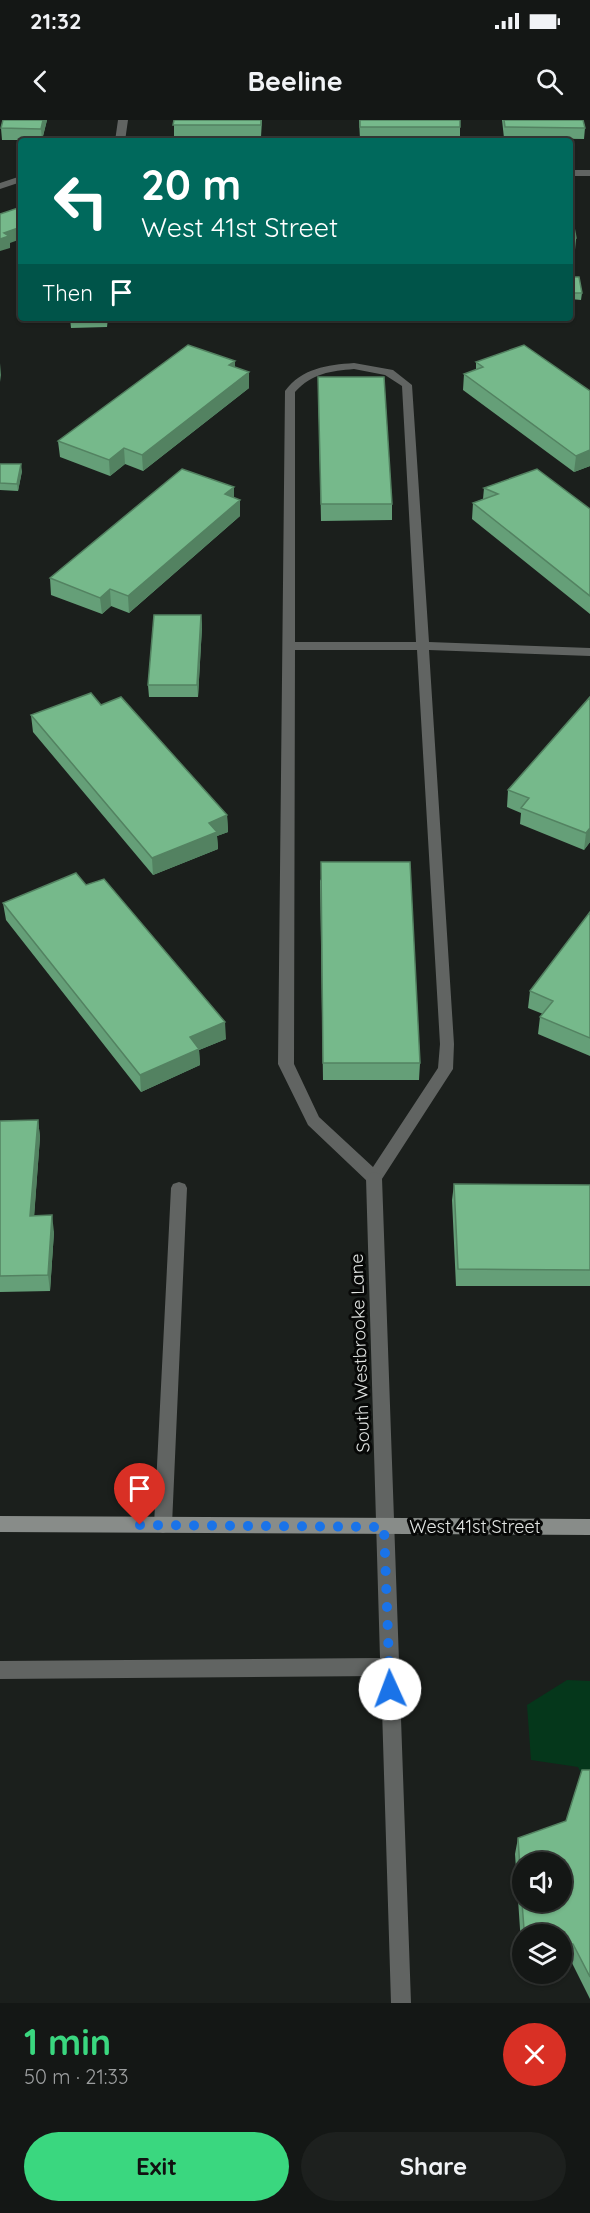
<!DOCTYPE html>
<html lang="en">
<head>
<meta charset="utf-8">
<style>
	body { margin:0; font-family:Quicksand,sans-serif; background:#1d201e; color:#f1f3f6; height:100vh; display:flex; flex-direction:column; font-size:22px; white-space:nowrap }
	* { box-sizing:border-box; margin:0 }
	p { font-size:20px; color:#9d9fa0 }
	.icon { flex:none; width:33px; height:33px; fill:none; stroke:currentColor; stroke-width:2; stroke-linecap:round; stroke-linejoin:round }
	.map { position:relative; height:1883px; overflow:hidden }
	.details { display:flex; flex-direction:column; background:#141715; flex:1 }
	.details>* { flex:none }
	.top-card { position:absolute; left:18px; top:18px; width:555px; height:183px; border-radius:6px; box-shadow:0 2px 4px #0004,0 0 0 2px #333634; background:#00695c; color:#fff; overflow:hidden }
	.fabs { position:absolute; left:512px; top:1732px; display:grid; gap:12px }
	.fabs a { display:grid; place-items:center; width:60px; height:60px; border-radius:50%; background:#141715; box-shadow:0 2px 4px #0004,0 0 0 2px #333634; font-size:30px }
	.pin { position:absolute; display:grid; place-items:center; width:51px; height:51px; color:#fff; margin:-62px -26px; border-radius:50% 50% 50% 0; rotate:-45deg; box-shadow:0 0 6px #0007 }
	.pin .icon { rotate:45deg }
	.me { position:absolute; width:66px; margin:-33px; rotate:358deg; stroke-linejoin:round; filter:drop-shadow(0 0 4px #0008) }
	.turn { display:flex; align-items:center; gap:21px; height:126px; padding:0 24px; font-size:27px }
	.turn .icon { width:78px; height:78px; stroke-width:2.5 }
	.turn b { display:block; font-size:42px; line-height:51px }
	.then { display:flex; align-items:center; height:57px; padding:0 24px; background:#0003; gap:12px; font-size:22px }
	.round { display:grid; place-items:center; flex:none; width:63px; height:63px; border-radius:32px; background:#1d201e }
	.overview { display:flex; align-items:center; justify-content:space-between; height:102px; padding:0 24px }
	h1 { font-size:36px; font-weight:700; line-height:45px; color:#3ad77f }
	.button { display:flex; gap:12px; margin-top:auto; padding:12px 24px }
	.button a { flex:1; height:69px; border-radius:36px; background:#3ad77f; color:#111; font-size:24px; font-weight:700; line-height:69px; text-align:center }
	.button a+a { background:#1d201e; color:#f1f3f6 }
	.status { display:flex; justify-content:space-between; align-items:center; height:42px; padding:0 30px; background:#141715; direction:ltr }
	.status svg { height:16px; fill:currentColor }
	header { display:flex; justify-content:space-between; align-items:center; height:78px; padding:0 24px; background:#141715; font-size:27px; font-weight:700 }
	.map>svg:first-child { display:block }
</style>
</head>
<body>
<div class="status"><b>21:32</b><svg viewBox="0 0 49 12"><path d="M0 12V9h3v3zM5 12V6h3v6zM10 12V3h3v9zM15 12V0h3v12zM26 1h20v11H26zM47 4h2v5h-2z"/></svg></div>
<header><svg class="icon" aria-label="back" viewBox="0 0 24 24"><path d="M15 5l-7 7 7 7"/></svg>Beeline<svg class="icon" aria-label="search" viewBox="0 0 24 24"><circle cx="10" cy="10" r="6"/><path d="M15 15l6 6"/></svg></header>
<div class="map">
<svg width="590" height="1883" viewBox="0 0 590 1883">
	<rect width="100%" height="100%" fill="#1b1f1c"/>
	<!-- green -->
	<path fill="#05371b" d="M567,1560L590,1561V1659H584L578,1647L531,1640L527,1585Z"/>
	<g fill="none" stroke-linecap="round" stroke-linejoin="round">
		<!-- service -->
		<path fill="#616462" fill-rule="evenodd" d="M354,243L393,250L412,265L429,522L590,528V536L429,530L454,924L453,949L380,1062H368L308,1005L278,944L285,271C302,248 327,245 354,243ZM354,249L385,255L402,266L416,522H295V272C312,253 331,251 354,249ZM295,530H417L440,924L438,948L373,1047L319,997L294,944Z
			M179,1062L185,1064L187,1068L172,1405L169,1411L163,1413L157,1411L154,1405L171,1068L173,1064Z"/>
		<!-- minor -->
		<path fill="#616462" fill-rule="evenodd" d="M118,0H128L125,21H115Z
			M570,50H590V56H570Z
			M21,56V62L0,69V63Z
			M374,1052L380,1054L382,1058L411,1883H391L381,1556L0,1559V1541L380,1538L366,1058L368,1054Z"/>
		<!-- secondary -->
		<path fill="#888c89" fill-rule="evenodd" d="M0,1396L590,1399V1415L0,1412Z"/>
	</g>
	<!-- wall -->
	<path fill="#659f78" d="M47,0L42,20H2L1,8Z
		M174,0H262L261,17L174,16Z
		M359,0H460V18L360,19Z
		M502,0H583L585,8L584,19L504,18Z
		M570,102L576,118L575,130H570Z
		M570,157L582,173L581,180L570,179Z
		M70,198H108L107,207L71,208Z
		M476,242L590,271V346L574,352L463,270L464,254L476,250Z
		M235,247L249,268L143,351L125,344L110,356L60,337L58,321Z
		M318,257L392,384V400L321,401Z
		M0,344L22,351L18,371L0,370Z
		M484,368L590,389V494L472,399L473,383L483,379Z
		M234,378L240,380V396L129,493L111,486L102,494L51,475L50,458Z
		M201,495L202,507L198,577H149L148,565Z
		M590,577V722L584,730L520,704L521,693L507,687L508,670Z
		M101,585L227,695L228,712L217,716L218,729L153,755L33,612L31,595Z
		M320,759L420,943L419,960H323Z
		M86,765L226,919L199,930L200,945L141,972L6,800L3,783Z
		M590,792V936L538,914L540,897L543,894L528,888L530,871Z
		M38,1000L40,1017L34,1096L54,1112L50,1171L0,1172V1001Z
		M454,1064L590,1065V1166H456L452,1080Z
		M590,1650V1879L570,1839L561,1836V1815H522L521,1824L515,1734L518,1718L566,1701Z"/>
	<!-- shaded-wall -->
	<path fill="#538261" d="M43,0H47L42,20L41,9Z
		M21,107V119L10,123V128L0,131V119L4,113Z
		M235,241V257L229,245Z
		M0,243L1,255L0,262Z
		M249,252V268L143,351L142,335Z
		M124,328L125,344L110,356L109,340Z
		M590,330V346L574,352L576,336Z
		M21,344L22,351L18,371L17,364Z
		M234,367V383L225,374Z
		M240,380V396L129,493L128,476Z
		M110,469L111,486L102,494L100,478Z
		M201,495L202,507L198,577L197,565Z
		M227,695L228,712L217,716L218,729L153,755L152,738L209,703Z
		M590,708V722L584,730L586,713Z
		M225,902L226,919L199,930L200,945L141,972L140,955L190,917Z
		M38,1000L40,1017L33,1112L30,1096Z
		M52,1095L54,1112L50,1171L48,1155Z"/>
	<!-- building -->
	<path fill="#76b98b" stroke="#538261" stroke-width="1.5" d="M3,0H43L41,9L1,8Z
		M174,0H261V5H173Z
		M360,0H460V7H360Z
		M504,0H583L585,8L505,7Z
		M21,87V107L4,113L9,116L0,119V94Z
		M570,102H573L576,118H570Z
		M570,157H579L582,173H570Z
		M70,198H107L106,201H70Z
		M188,225L235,241L229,245L249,252L142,335L124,328L109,340L58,321Z
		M524,225L590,271V330L576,336L464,254L483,247L476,242Z
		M318,257H384L392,384H321Z
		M0,344H21L17,364L0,363Z
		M182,349L234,367L225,374L240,380L128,476L110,469L100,478L50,458Z
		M537,349L590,389V476L473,383L498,374L484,368Z
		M154,495H201L197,565H148Z
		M91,573L101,585L121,577L227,695L209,703L217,712L152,738L31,595Z
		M590,577V708L586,713L521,688L529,678L508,670Z
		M321,742H410L420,943H323Z
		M76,753L86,765L104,759L225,902L190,917L199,929L140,955L3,783Z
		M590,792V918L540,897L553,881L530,871Z
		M38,1000L30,1096L52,1095L48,1155L0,1156V1001Z
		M454,1064L590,1065V1150L458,1149Z
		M582,1650H590V1857L573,1824L561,1820V1815H544L524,1809L522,1782H561V1743H522V1778L518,1718L566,1701Z"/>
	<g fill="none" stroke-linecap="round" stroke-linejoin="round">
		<!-- route -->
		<path stroke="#1a73e8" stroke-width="10" stroke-dasharray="0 18" d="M140,1405L384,1407L390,1569"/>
	</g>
	<g text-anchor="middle" stroke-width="6" stroke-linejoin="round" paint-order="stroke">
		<!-- street labels -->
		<g font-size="18" fill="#e2e5e3" stroke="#070807">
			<text transform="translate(360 1233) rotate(-92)" y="6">South Westbrooke Lane</text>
			<text x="475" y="1413">West 41st Street</text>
		</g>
	</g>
</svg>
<div class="fabs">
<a><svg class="icon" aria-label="sound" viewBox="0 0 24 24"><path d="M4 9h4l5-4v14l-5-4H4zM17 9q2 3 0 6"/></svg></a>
<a><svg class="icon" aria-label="layers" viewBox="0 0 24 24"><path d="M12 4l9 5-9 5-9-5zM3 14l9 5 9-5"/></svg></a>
</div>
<div class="pin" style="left:140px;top:1405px;background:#d93025"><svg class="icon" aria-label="arrive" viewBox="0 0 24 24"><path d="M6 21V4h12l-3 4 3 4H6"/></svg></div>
<svg class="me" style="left:390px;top:1569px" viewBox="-20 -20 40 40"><circle r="19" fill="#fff"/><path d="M0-13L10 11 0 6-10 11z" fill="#1a73e8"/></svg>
<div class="top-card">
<div class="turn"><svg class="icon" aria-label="left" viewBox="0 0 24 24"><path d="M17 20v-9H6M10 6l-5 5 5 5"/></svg><div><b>20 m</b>West 41st Street</div></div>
<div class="then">Then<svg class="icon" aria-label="arrive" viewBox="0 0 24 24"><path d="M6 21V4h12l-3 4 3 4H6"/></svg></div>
</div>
</div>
<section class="details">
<div class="overview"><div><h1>1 min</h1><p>50 m · 21:33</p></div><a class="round" style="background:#d93025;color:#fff"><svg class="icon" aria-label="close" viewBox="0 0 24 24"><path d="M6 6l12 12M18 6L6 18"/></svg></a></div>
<div class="button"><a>Exit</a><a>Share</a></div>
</section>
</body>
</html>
